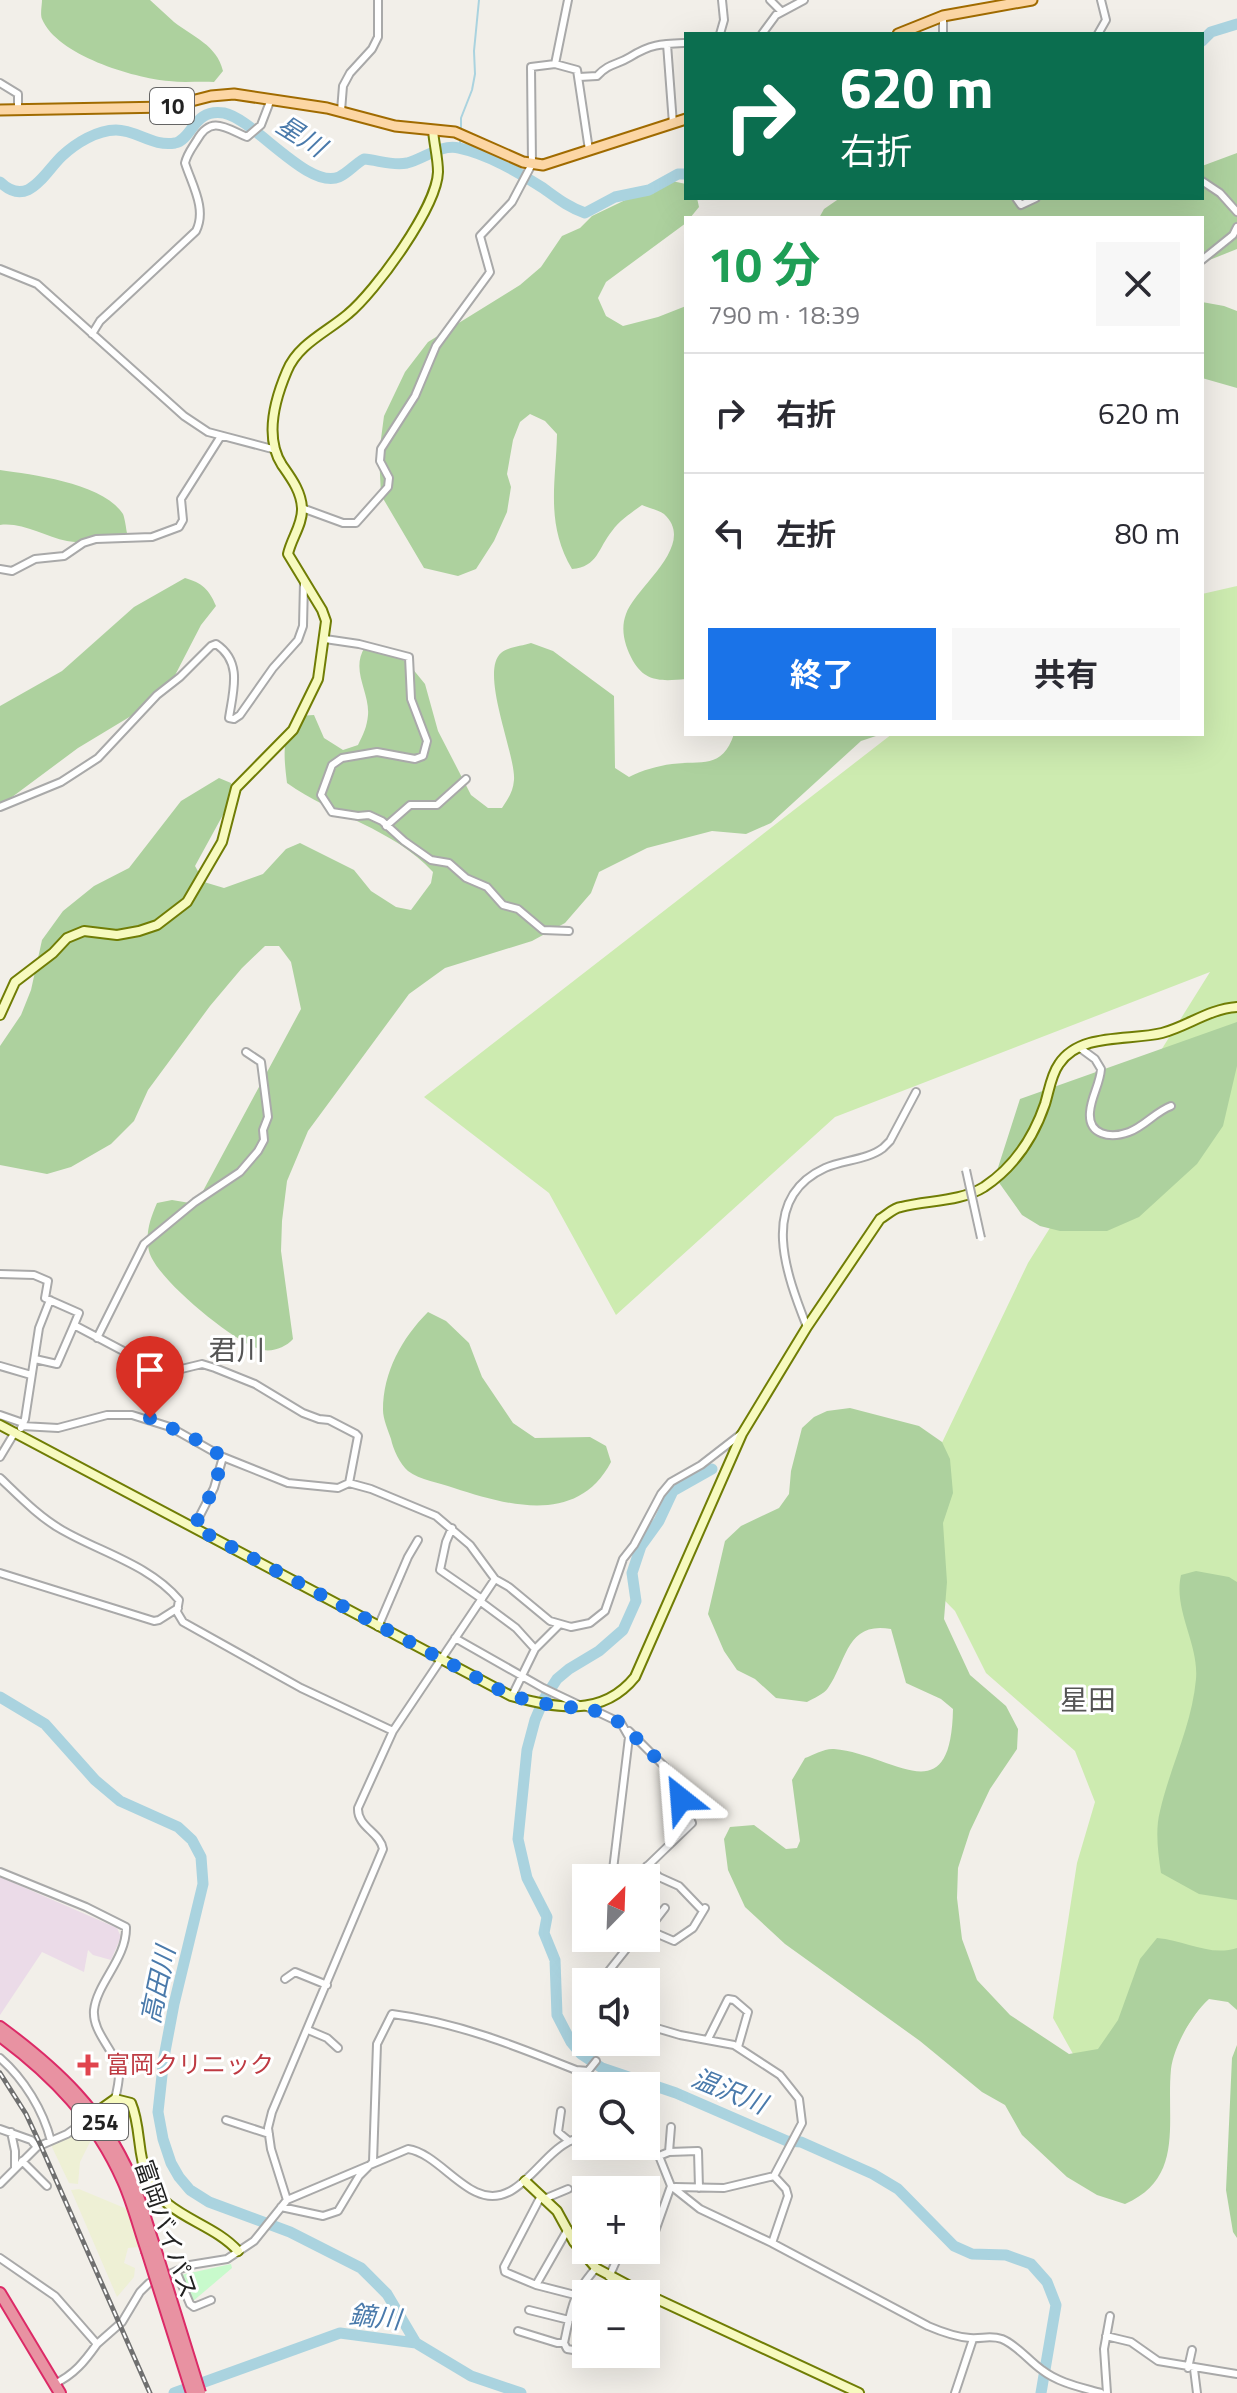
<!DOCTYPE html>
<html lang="ja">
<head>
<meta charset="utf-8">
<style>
	body { margin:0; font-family:"Titillium Web","Noto Sans JP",sans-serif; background:#f7f7f7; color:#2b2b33; height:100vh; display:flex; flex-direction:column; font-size:30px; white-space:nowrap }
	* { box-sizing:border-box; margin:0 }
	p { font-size:26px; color:#7c7c81 }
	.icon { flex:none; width:44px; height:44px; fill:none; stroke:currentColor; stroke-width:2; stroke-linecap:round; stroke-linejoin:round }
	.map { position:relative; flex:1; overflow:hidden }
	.details { position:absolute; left:684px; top:216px; width:520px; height:520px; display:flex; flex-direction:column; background:#fff; border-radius:0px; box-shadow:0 8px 32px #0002 }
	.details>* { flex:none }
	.top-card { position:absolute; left:684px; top:32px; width:520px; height:168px; border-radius:0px; box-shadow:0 8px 32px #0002; background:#0b6e4f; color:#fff; overflow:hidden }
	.needle { width:52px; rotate:23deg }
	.controls { position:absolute; left:572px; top:1864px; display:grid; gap:16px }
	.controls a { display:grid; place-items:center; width:88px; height:88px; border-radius:0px; background:#fff; box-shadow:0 8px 32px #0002; font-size:40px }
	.pin { position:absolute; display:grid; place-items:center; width:68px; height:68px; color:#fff; margin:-82px -34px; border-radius:50% 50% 50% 0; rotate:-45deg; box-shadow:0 0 8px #0007 }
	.pin .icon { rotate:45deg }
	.me { position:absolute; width:88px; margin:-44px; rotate:332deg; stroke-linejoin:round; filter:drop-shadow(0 0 6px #0008) }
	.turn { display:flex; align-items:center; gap:28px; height:168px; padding:0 24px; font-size:36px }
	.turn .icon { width:104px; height:104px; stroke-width:2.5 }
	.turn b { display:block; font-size:56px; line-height:68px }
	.round { display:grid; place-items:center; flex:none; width:84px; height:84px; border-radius:0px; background:#f7f7f7 }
	.overview { display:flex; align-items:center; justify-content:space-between; height:136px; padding:0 24px }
	h1 { font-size:48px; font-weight:700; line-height:60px; color:#1e9e55 }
	.action { display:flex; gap:16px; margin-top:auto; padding:16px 24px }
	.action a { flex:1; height:92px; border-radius:0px; background:#1a73e8; color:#fff; font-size:32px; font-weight:700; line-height:92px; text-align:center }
	.action a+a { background:#f7f7f7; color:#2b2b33 }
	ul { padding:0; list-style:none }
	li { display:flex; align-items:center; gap:24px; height:120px; padding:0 24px; border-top:2px solid #e1e1e2 }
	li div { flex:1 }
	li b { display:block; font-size:30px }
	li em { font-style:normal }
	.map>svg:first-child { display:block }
</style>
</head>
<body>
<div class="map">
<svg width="1237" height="2393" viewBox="0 0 1237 2393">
	<rect width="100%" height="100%" fill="#f2efe9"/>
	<!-- industrial -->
	<path fill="#ebdbe8" d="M0,1877L117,1928L121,1937L111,1960L93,1955L88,1950L84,1972L42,1952L0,2015Z"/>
	<!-- farmland -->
	<path fill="#eef0d5" d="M78,2130H86L91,2140L80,2162L78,2184L69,2183L51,2145L68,2138Z
		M79,2189L127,2209L139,2247L128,2248L124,2263L135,2268L134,2277L117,2297L71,2190Z"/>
	<!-- grass -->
	<path fill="#cdebb0" d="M1237,586V1953L1116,2131L1053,2018L1077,1863L1095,1802L1075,1751L986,1673L955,1611L892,1547L1028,1263L1210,972L835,1117L616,1315L549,1193L424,1097L892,734H1202V594Z"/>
	<!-- forest -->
	<path fill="#add19e" d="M42,0H150C158,7 166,15 174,22C193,37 217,45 223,71L214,82C199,81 184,83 169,81C133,78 57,55 42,19C40,14 42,5 42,0Z
		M1237,153V249L1202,263V218H819L824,209L840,198H1202V166Z
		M667,180L686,184V198H697L699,207L690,218H686V223L606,282L598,298L606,316L623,326L658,317L686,306V679C663,681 646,683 633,661C625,646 620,630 626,614C635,587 698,545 664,514C659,510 648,508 642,505C631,513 620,520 612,531C598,548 598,567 572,569C545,523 556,483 557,434L545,421L530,414L520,422L513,440L507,474L511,487L507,512L494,541L476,569L458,576L424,568L381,495L379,454L384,416L405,372L428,342L520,285L541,267L562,236L580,228L592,216Z
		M1202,302L1224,306L1237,311V388L1202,378Z
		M0,470C34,475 103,483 123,514C125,519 126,528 127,533L119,542C102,542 84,544 67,541C45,537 23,522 0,525Z
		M185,578C202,583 209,589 216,606L201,625L171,683L136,713L78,748L0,806V706L62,671L134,607Z
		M531,643L553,651L614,696L615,768L629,777C643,770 657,766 672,764C702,760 722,770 734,734H882L861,741L771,823L746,834L712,831L647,848L599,872L591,893L565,923L532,941L445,968L409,994L308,1131L287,1181L282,1221L281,1251L293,1339C285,1348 271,1353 259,1349C233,1341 155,1278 149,1251C145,1234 150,1219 157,1203L172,1200L196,1204L301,1009L291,962L279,946H265L242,968L210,1006L148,1090L134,1121L111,1144L71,1167L47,1174L0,1165V1046L21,1015L31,990L42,940L63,911L94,886L129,868L181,801L219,778L231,783L230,802L195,866L204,882L224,888L263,874L286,849L300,843L354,870L371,891L396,907L411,910L431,883L433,872C394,829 333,816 287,783C284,757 281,738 297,716L314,715L324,738L343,750L358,745C363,735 367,727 368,715C370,692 350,670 365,647L388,653L407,662L425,684L438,731L471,795L488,808H502C508,799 513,792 514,780C516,755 479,672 501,653C508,647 522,646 531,643Z
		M1237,1022V1066L1223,1126L1197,1164L1139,1217L1107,1231H1060L1040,1226L1022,1215L995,1177L1020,1099Z
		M428,1312L446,1321L469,1343L482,1377L513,1423L535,1438L590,1437L606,1446L611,1462C578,1525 509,1506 454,1488C441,1483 419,1480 408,1471C400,1464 393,1449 391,1439C388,1430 383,1419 383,1410C383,1372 402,1338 428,1312Z
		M850,1408L919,1426L942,1442L950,1459L953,1493L943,1523L947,1582L944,1619L970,1675L1006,1706L1018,1729L1017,1749L990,1789L970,1831L958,1868L957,1898L962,1939L977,1980L1010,2015L1069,2054L1098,2049L1118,2020L1140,1959L1157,1938C1185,1940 1210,1957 1237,1948V2010L1228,2002L1209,1999C1192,2014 1174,2046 1171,2069C1166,2122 1185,2178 1125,2204L1097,2195L1067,2177L1022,2135L1005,2105L982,2092L920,2041L785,1944L745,1907L728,1870L724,1839L730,1827L754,1825L786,1849L797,1848L800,1841L792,1780L805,1758C813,1755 825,1748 834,1749C894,1754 951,1816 953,1709L941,1699L906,1683L891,1629C846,1621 847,1661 828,1688C824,1694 814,1698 807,1702L776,1698L755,1679L737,1670L724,1651L708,1614L725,1541L741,1526L779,1508L789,1494L791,1471L802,1428L814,1417L827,1411Z
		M1196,1571L1229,1577L1237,1582V1900L1199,1894L1161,1873C1158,1853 1155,1830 1160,1811C1170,1767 1192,1725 1196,1679C1199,1644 1173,1610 1181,1575Z
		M1237,2045V2238L1233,2232L1226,2190L1232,2058Z"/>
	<!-- park -->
	<path fill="#c8facc" d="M231,2264L232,2268L192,2302L181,2275Z"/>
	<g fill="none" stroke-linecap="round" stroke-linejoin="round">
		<!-- stream -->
		<path stroke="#aad3df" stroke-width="2" d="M461,132V118L472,90L475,74L474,51L479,0
			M460,148V138"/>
		<!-- river -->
		<path stroke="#aad3df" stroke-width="11" d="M1202,41L1211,32L1237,24
			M0,182C28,209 44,173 62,156C76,143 97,130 116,130C137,130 153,147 175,143C193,139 193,108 224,113C254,119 308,190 339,177C348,173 355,164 364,159C378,160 392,166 407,163C424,159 440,144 459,148C488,154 518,172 543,188C557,198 568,207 585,213L615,197L649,190L678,174H686
			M712,1469L673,1491L659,1521L641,1546L632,1573L636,1601L623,1630L599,1651L569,1669L557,1679L544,1699L535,1720L527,1750L518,1839L527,1878L547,1917L544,1933L555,1960L557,2015L571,2042L581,2054L602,2068L676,2093L752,2126L787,2141L801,2142L873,2174L898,2189L954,2246L972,2254L1006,2255L1031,2264L1047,2282L1056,2305L1041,2393
			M0,1697L45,1724L95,1780L120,1801L178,1827L192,1840L201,1857L203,1884L174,2004L164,2057L158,2112L163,2139L171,2163L179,2177L190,2190L209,2202L290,2232L361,2268L387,2294L416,2343
			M174,2393L340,2333L416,2343L471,2376L521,2393"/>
		<defs>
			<path id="street" d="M770,0L781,11
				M720,34L724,20L722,0
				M762,34L776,15L804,0
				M943,34V16
				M1098,34L1106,20L1101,0
				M667,44L673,124
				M555,64L568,0
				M579,77L597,76C609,63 617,65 630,57C651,44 661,44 686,43
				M0,83L18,94V110
				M341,111L343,86L350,73L372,49L378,37V0
				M1202,181L1220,193L1237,212
				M1016,198L1021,205L1036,198
				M1202,260L1233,235L1237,227
				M0,269L37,284L184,416L208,432L276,450
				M92,334L100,321L196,231C207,209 192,185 185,163C187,154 192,148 197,140C211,115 226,128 247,137L261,125L271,99
				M302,508L343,523H356L388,487L389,478L380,461L381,449L415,396L436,346L488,275L490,272L480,236L512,202L532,164L531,67L555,64L577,70L589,150
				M0,569L12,571L35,559L64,556L83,543L96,539L152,537L179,527L183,520L181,499L221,436
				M325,639L359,644L409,657L411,699L427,741L423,756L415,759L377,752L342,758L332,765L321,795L332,812L358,816L369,815L382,821L404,841L431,860L449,863L466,878L487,887L503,905L518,909L543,930L569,931
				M0,807L61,782L98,758L157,695L180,677L211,646L216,644C243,662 233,691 229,718L234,719L240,715L273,668L298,640L303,626L304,582
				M386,826L410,805H437L466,779
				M1080,1048L1095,1059L1101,1069C1100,1084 1091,1097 1090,1112C1088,1135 1110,1139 1129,1132C1145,1126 1155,1112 1171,1106
				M0,1274L34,1275L48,1281L45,1298L79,1313L74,1325L165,1373L202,1364L215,1368L255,1384L303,1413L319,1419L329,1420L356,1434L358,1436L349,1483
				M807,1327C787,1276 757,1199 825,1168C843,1160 867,1160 883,1148L890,1141L916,1092
				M97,1338L144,1244L195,1202L240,1172L258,1151L264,1140L263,1130L268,1117L261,1062L246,1052
				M35,1359L57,1364L74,1325
				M0,1366L31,1375
				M0,1415L23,1423
				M22,1426L58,1428L107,1415H132L170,1427L223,1457L288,1483L338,1488L349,1483L371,1489L436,1516L470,1545L495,1579L509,1587L550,1621L571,1627L590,1623L605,1611L623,1559L634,1545L661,1494L671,1482L701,1465L741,1434
				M21,1428L25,1419L39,1328L50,1300
				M0,1457L15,1432
				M0,1478C19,1496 39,1517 62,1530C100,1552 150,1565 179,1600L177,1612L183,1622L301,1688L393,1731
				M194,1527L214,1488L223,1457
				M452,1528L446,1542L440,1570L482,1599
				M0,1573L154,1621L159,1620L178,1608
				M481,1602L516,1628L535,1649
				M378,1627L408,1557L418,1540
				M455,1638L543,1688L579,1705
				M512,1696L535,1649L559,1625
				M585,1706L621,1723L629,1737L612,1878
				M629,1731L665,1767L692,1823L635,1878
				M647,1866L659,1877L679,1886L703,1911
				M0,1872L86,1907L126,1927C127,1958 97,1983 94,2010C92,2034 117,2051 119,2074C119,2082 117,2091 115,2099
				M646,1929L674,1941L693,1928L705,1908
				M648,1930L665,1908
				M285,1979L295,1972L327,1985
				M611,1982L608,1972L635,1938
				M646,2025L680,2035L734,2045L780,2075L799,2099L802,2123L774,2176L724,2188L675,2187
				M308,2030L327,2038L338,2048
				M708,2039L728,1999L734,2000L748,2012L738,2047
				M0,2058C24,2079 43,2110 51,2141
				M561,2111L558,2132L569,2141
				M226,2120L269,2134
				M0,2129L31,2140L37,2147
				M11,2132L15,2151V2168
				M645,2146L659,2156L671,2186L700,2209L772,2243L928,2326C942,2332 955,2337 970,2338C982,2339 990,2335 1002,2339C1017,2345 1029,2361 1042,2370C1059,2383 1080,2387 1101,2393
				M669,2152L671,2127
				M659,2156L669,2152L698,2151L699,2188
				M22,2161L47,2186
				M0,2184L37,2147L67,2134L88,2119
				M541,2196L504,2267L505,2272L536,2285L568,2229
				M578,2197L586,2215
				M544,2199L568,2189
				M287,2200L271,2149L268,2128L272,2112L383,1849C380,1832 357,1827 358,1808L393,1731L495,1579
				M281,2207L323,2216L338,2211L359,2176L373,2162L377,2044L392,2014C456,2022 516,2046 576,2070L588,2071L596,2061
				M646,2240L653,2237L671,2186
				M574,2242L586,2232
				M772,2243L788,2196L786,2189L774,2176
				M0,2258L55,2296L97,2344L122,2322L140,2292L149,2283L190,2265L227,2259L254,2241L287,2200L408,2149C431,2152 454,2182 476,2192C516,2211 538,2157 568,2142C573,2139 580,2138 586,2137
				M176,2271L190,2304L194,2307L211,2300
				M609,2277L621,2250
				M536,2285L575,2295
				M529,2310L569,2320
				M518,2331L557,2343H564
				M1106,2336L1131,2342L1158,2361L1237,2374
				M586,2352L567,2349L564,2343C572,2306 571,2297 596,2268
				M1188,2368L1192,2350
				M1194,2369L1197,2393
				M54,2384C74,2375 85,2361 97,2344
				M955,2393L973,2339
				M1107,2393L1104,2349L1110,2316"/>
			<path id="secondary" d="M0,1015L15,982L53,953L67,938L84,931L117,935L139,931L157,925L187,902L222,842L236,788L293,730L318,679L326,621L322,610L288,554C291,539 303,524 302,508C301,491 291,478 282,465C264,437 275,399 287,371C298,344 327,332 348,314C375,292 437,207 438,172C438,158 434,144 433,130
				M0,1425L511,1696C555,1708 602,1718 635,1677L742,1434L807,1327L880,1219C887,1215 893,1208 901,1207C928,1200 960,1202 984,1187C1014,1167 1033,1139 1045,1104C1049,1091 1051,1075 1059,1064C1080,1032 1130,1041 1162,1033C1188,1026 1209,1009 1237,1007
				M91,2116L115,2099L131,2103C141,2126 137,2153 147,2177C164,2217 211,2221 238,2251
				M525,2181L557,2211L574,2242L596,2268L645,2294
				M646,2294L859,2393"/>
			<path id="primary" d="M898,34L943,16L1032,0
				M0,110L168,107L211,96L234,94L327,108L395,126L455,132L523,162L543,165L686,119"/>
			<path id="highway" d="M0,2027C58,2070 102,2111 131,2178C141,2201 147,2225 155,2248
				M0,2036C53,2075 96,2120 123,2181C133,2203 139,2228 147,2251
				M0,2293L60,2393"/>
		</defs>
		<!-- street casing -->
		<use href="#street" stroke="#a9a9a9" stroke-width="10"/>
		<!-- secondary casing -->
		<use href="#secondary" stroke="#707d05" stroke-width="12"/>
		<!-- primary casing -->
		<use href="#primary" stroke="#a06b00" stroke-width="13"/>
		<!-- highway casing -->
		<use href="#highway" stroke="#dc2a67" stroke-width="14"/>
		<!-- street -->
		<use href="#street" stroke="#fff" stroke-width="6"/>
		<!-- secondary -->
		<use href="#secondary" stroke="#f7fabf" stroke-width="8"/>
		<!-- primary -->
		<use href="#primary" stroke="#fcd6a4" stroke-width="9"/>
		<!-- highway -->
		<use href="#highway" stroke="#e892a2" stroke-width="10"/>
		<defs>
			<path id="rail" d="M0,2073L26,2114L41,2146L150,2393"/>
		</defs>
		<!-- rail casing -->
		<use href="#rail" stroke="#707070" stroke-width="5"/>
		<!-- rail -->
		<use href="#rail" stroke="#fff" stroke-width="2" stroke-dasharray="6" stroke-linecap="butt"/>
		<defs>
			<path id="street-bridge" d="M966,1170L981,1238"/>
			<path id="highway-bridge" d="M155,2248L200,2393
				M147,2251L192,2393"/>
		</defs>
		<!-- street-bridge casing -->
		<use href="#street-bridge" stroke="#a9a9a9" stroke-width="10" stroke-linecap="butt"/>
		<!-- highway-bridge casing -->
		<use href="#highway-bridge" stroke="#dc2a67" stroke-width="14" stroke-linecap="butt"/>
		<!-- street-bridge -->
		<use href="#street-bridge" stroke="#fff" stroke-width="6"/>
		<!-- highway-bridge -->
		<use href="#highway-bridge" stroke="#e892a2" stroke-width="10"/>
	</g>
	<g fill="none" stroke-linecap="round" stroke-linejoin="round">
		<!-- route -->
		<path stroke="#1a73e8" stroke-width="14" stroke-dasharray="0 25.2" d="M150,1418L195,1439L223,1457L214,1488L194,1527L511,1696L564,1708L585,1706L621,1723L665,1767L681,1799"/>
	</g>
	<!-- markers -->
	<path fill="#e0444e" stroke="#fff" stroke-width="3" d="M84 2053h8v8h8v8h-8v8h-8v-8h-8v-8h8z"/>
	<g text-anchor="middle" stroke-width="6" stroke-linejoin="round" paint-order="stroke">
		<!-- shield labels -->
		<g fill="#fff" stroke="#646464" stroke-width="2">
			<rect x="150" y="88" width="44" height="36" rx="6"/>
			<rect x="72" y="2104" width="56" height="36" rx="6"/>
		</g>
		<g font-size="22" font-weight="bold" fill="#222">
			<text x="172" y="114">10</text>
			<text x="100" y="2130">254</text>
		</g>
		<!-- health labels -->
		<g font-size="24" fill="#be3a42" stroke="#fff" text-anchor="start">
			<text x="106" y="2073">富岡クリニック</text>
		</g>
		<!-- street labels -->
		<g font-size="24" fill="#222" stroke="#fff">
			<text transform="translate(166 2229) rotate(71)" y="8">富岡バイパス</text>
		</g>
		<!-- water labels -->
		<g font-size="26" font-style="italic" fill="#4a7aab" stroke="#fff">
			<text transform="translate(301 136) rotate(32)" y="9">星川</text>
			<text transform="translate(158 1985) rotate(-78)" y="9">高田川</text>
			<text transform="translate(729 2091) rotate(22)" y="9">温沢川</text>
			<text transform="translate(375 2317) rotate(6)" y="9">鏑川</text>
		</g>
		<!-- quarter labels -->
		<g font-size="28" fill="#555" stroke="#fff">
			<text x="237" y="1360">君川</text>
			<text x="1088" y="1710">星田</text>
		</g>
	</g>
</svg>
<div class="controls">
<a><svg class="needle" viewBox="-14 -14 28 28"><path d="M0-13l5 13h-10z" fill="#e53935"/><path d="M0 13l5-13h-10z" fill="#7c7c81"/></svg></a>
<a><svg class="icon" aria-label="sound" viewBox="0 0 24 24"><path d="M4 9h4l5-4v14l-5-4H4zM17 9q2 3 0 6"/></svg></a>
<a><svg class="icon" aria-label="search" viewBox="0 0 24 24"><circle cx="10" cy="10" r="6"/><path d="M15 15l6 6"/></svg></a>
<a>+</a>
<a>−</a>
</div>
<div class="pin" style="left:150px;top:1418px;background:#d93025"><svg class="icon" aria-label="arrive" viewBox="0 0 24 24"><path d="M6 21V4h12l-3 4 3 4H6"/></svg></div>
<svg class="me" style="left:681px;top:1799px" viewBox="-20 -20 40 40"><path d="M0-17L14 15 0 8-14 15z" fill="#1a73e8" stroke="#fff" stroke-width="4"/></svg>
<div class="top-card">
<div class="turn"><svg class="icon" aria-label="right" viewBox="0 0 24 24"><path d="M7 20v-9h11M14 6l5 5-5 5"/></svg><div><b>620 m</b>右折</div></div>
</div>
<section class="details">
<div class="overview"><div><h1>10 分</h1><p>790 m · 18:39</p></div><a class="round"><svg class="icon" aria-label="close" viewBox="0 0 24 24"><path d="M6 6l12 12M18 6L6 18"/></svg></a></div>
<ul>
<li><svg class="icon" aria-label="right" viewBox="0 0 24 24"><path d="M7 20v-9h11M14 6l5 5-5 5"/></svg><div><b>右折</b></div><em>620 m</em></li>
<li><svg class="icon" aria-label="left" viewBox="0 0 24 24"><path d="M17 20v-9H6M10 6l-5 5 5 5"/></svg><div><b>左折</b></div><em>80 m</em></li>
</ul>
<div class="action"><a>終了</a><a>共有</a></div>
</section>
</div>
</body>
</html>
